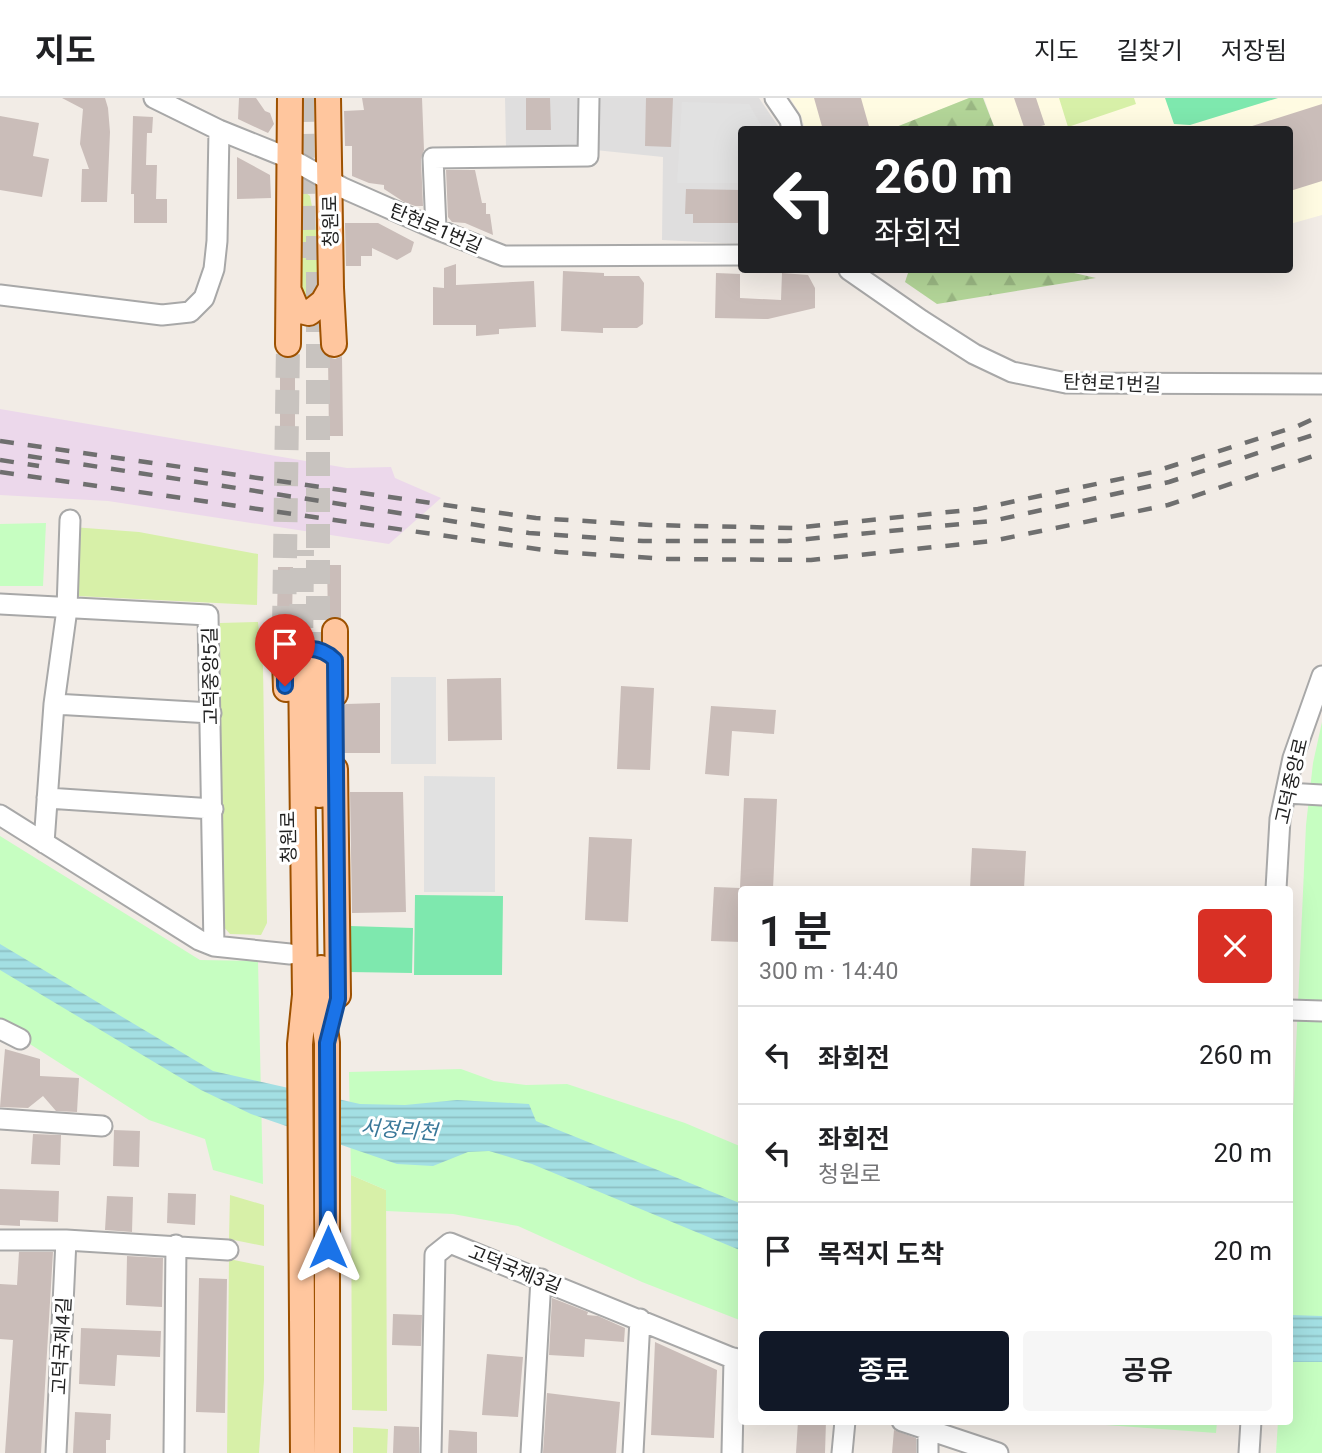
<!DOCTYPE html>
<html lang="ko">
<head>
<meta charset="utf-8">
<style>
	body { margin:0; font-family:Roboto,"Noto Sans KR",sans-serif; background:#f6f6f6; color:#202124; height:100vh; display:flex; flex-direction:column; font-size:26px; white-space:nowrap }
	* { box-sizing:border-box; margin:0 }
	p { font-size:23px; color:#757577 }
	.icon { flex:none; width:38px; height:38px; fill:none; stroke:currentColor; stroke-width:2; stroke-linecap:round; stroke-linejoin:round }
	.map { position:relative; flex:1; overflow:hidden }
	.side { position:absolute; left:738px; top:788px; width:555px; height:539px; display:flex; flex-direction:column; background:#fff; border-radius:7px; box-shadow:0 7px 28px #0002 }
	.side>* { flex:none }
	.banner { position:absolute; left:738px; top:28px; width:555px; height:147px; border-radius:7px; box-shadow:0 7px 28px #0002; background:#202124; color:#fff; overflow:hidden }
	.pin { position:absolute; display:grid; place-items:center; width:60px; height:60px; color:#fff; margin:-72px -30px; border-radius:50% 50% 50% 0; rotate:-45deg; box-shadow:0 0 7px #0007 }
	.pin .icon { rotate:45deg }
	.me { position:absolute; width:77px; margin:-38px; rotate:0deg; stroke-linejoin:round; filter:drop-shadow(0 0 5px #0008) }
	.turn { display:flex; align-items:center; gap:24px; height:147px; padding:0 21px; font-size:32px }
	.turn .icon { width:91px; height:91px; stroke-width:2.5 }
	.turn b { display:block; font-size:49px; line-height:60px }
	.round { display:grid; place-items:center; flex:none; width:74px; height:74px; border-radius:7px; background:#f6f6f6 }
	.overview { display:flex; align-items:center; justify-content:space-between; height:119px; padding:0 21px }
	h1 { font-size:42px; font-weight:600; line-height:52px }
	.primary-button { display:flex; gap:14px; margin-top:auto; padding:14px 21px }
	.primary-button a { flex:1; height:80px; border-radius:7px; background:#111827; color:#fff; font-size:28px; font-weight:600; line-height:80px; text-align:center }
	.primary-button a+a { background:#f6f6f6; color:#202124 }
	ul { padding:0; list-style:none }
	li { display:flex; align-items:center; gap:21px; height:98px; padding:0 21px; border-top:2px solid #e0e0e0 }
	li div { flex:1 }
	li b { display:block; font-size:26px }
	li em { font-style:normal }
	header { display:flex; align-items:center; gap:42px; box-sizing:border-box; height:98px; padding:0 35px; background:#fff; border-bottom:2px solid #e0e0e0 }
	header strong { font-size:33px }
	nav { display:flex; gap:38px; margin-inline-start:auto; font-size:24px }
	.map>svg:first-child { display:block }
</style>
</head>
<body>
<header>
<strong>지도</strong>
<nav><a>지도</a><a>길찾기</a><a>저장됨</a></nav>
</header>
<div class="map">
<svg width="1322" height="1355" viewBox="0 0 1322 1355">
	<defs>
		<pattern id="forest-firs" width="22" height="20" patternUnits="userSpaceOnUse" patternTransform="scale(1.75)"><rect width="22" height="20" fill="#b3d598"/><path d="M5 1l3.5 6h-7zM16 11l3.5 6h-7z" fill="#9ab783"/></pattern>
		<pattern id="water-rules" width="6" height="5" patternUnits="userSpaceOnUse" patternTransform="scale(1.75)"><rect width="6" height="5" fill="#a3dfe3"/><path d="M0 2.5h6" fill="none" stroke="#8cbfc2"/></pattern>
	</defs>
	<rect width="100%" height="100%" fill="#f2ece6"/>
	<!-- residential -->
	<path fill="#dfdede" d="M505,0H582L583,48L506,49Z
		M597,0H759L780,31L742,32V146L662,142L663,59L595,52Z"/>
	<!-- education -->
	<path fill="#fffbe2" d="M790,0H969L891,32L805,31L801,17Z
		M984,0H1322V117L1290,126V32L995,31Z"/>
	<!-- railway -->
	<path fill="#ecd8eb" d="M0,311L347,370L391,369L395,380L441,400L389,446L108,403L0,397Z"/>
	<!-- grass -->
	<path fill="#d7f0a8" d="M1059,0H1134L1136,6L1068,29Z
		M300,90L310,98L319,146L318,196L309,202L300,196Z
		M72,429L139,434L258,456L257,507L77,498L67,486Z
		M258,524L263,569L267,825L261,837L230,836L222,827L220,525Z
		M351,1077L386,1092L387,1313L352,1312Z
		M230,1097L264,1107V1148L229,1141Z
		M229,1161L264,1168V1282L259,1355H227Z
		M353,1329L388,1331L387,1355H353Z"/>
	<!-- forest -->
	<path fill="url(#forest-firs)" d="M969,0H983L995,31H891Z
		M909,172H1061L1096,180L937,206L905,184Z"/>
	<!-- park -->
	<path fill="#c6fec1" d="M46,425L43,488H0V426Z
		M1322,624V1355H1276L1278,1323H1290V1083L1306,727L1313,665Z
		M0,738L200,862L258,863L263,1086L213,1072L205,1041L149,1022L0,927Z
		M461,971L494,983L526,987L567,986L685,1025L742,1049V1223L642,1184L518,1128L453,1116L386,1113V1092L351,1077L349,974Z
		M1051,1323H1217L1216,1335Z"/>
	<!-- pitch -->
	<path fill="#7ee8ae" d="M1165,0H1278L1190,27L1174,26Z
		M415,797L503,798L502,877H414Z
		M350,828L413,830L412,875L349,874Z"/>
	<!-- parking -->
	<path fill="#e1e1e1" d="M682,4L749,6L763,31L742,32V85H677Z
		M391,579H436V666H391Z
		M424,678L495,679V794H424Z"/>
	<!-- water -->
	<path fill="url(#water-rules)" d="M0,846L213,973L360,1006L405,1007L457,1002L529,1006L536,1023L742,1106V1153L532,1066L489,1053L468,1054L433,1068L397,1066L251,1016L201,992L0,872Z
		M1290,1217L1322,1218V1264H1290Z"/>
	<!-- building -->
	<path fill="#cabdb9" d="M62,0H105L108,10L110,34L107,104H81L82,71H89L80,46L83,11Z
		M239,0H256L265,13L270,15L274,26L268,35L238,21Z
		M362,0H422L424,52L421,61L423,108H415L404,104L384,91V87L369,85L352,78V48H345L344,13L364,12Z
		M526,0H550L551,32H526Z
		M646,0H673L671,49L645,48Z
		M814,0H861L870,32H823Z
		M1014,0H1036L1045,27L1025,32Z
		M1322,6V83L1290,93V32H1250L1249,29Z
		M0,18L39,25L33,58L49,61L42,99L0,92Z
		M133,18L153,19L152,35H147L146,67H157L156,101H167V125H134V96H131Z
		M237,59L270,77L271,100L237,101Z
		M446,72H475L482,105H486V116H490L493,137L465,125L452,124L448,119Z
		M686,91L742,92V125H693V116H685Z
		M345,125H378L414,144L411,154L397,162L372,150V158H361V168H346Z
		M456,166V187L534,183L536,229L499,231V236L476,238V227H433V189L444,190V170Z
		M563,173L604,175V178H639L644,185L643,226L637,230H603V235L561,233Z
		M716,175L740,176V200L781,202L782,175L808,177L815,190V210L768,221L715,220Z
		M342,258L343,338H329L328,259L335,261Z
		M280,259L287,261L295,259V338H280Z
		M327,467H341V520H328Z
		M278,469H293L292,520L284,517L277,519Z
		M501,580L502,642L448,643L447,581Z
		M621,588L654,590L650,672L617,671Z
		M380,605V655H341V609L346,606Z
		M711,608L776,612L774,636L732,633L729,678L705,676Z
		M350,694H403L406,814L352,815Z
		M744,700L777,701L773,791H742V844L711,843L714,789L740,790Z
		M589,739L632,741L628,824L585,822Z
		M972,750L1026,753L1024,791H970Z
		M5,951L40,961V978L79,980L77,1014L56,1013L43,998L28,1010L0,1009Z
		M114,1032L140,1033L139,1069L113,1068Z
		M33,1036L61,1037L60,1067L31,1066Z
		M0,1091L59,1093L58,1124L20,1122V1128L0,1127Z
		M168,1095L196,1096L195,1127L167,1125Z
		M107,1098L133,1099L132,1134L105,1132Z
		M19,1154H53L41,1355H5L13,1242L0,1241V1186L17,1187Z
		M127,1158L163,1160L162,1209L126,1207Z
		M199,1180L227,1181L225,1315L196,1314Z
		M552,1200L588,1214L587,1217L598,1218L625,1230L624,1244L585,1241L584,1259L549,1257Z
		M393,1216L422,1217L421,1248L392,1247Z
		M81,1230L161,1233L160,1259L117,1257L115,1288L79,1286Z
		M655,1244L717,1272L714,1340L651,1337Z
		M487,1256L523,1259L518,1319L482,1317Z
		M547,1295L620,1304L616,1355H543Z
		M75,1314L111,1316L110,1342H106V1355H73Z
		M798,1323H826L825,1355H796Z
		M394,1328L419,1329V1355H393Z
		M449,1332L477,1334V1355H448Z
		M894,1332L916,1340V1355H892Z"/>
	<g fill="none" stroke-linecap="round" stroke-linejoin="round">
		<!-- major-tunnel -->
		<path stroke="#c8c3bf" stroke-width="24" stroke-dasharray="24 12" stroke-linecap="butt" d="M302,0L304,160
			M318,138V568
			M284,532L288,246
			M301,566L302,452"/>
		<defs>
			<path id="minor" d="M154,0L219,32L291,61L343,90L436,131L504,158L742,157
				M775,0L790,22L792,32
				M436,131L433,60L588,58L589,0
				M849,172L921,222L974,256L1012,274L1066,285L1322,286
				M0,197L162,217L190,214L204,200L214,171L217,143L219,32
				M0,506L208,517L214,848
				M54,606L211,615
				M1286,695L1322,697
				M47,700L213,711
				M0,717L199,842L214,848L290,856
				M44,745L54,606L67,511L70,422
				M1276,791L1280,721L1293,660L1322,578
				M1290,912L1322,913
				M0,931L20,941
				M0,1021L102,1028
				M0,1142H66L228,1152
				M902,1323L998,1355
				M56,1355L66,1142
				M174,1355L176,1147
				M431,1355L435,1157L450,1145L742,1264
				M531,1355L541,1181
				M633,1355L640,1221
				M732,1355L734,1260
				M842,1355L845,1323
				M928,1355V1332
				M1249,1355L1251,1323"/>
			<path id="major" d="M328,0L331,190L334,246
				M289,193L297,212L309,215L323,204L331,190
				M288,246L290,0
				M284,532L286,591
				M301,566L305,897L300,946L303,1355
				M318,568L319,697
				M335,596V533
				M335,671L338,897
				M321,870V901L327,945V1355"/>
		</defs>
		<!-- minor casing -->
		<use href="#minor" stroke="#a8a8a8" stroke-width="23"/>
		<!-- major casing -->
		<use href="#major" stroke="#9d5100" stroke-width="28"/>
		<!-- minor -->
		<use href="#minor" stroke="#fff" stroke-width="19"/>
		<!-- major -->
		<use href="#major" stroke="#ffc69e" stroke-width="24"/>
		<!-- rail -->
		<path stroke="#6f6f6f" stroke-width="4.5" stroke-dasharray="14 14" stroke-linecap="butt" d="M0,343L536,420L650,427L793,430L978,411L1153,374L1298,328L1322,317
			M28,358L529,435L643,443H787L992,423L1169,384L1322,334
			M0,362L39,368
			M0,374L558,454L668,461L811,462L992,443L1168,407L1322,355"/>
	</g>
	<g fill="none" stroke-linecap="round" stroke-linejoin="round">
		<defs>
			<path id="route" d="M285,588V562C299,546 321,548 335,562L338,901L327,945L328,1149"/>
		</defs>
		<!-- route casing -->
		<use href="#route" stroke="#114b97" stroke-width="18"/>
		<!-- route -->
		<use href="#route" stroke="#1a73e8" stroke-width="12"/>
	</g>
	<g text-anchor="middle" stroke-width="6" stroke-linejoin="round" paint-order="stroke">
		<!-- street labels -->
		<g font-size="19" fill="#212121" stroke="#fff">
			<text transform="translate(330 123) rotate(-91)" y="7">청원로</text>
			<text transform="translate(436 130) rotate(23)" y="7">탄현로1번길</text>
			<text transform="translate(1112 285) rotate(2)" y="7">탄현로1번길</text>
			<text transform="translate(210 578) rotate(-91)" y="7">고덕중앙5길</text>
			<text transform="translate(1291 683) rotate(-77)" y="7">고덕중앙로</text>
			<text transform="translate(288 739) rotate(-91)" y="7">청원로</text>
			<text transform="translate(515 1171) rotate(22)" y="7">고덕국제3길</text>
			<text transform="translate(61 1248) rotate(-87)" y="7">고덕국제4길</text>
		</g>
		<!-- water labels -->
		<g font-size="21" font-style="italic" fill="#397899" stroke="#fff">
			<text transform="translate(399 1032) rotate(4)" y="7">서정리천</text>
		</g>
	</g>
</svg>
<div class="pin" style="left:285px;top:588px;background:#d93025"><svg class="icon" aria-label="arrive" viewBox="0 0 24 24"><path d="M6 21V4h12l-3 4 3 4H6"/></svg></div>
<svg class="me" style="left:328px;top:1149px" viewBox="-20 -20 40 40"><path d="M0-17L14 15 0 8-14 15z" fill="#1a73e8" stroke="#fff" stroke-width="4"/></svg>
<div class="banner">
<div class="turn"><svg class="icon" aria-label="left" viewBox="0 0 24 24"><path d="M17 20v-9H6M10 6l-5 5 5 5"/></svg><div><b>260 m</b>좌회전</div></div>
</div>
<section class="side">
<div class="overview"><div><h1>1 분</h1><p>300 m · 14:40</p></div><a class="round" style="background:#d93025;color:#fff"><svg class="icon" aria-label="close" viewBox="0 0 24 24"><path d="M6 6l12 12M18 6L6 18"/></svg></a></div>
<ul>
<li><svg class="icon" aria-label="left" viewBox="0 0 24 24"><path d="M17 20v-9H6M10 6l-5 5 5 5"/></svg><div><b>좌회전</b></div><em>260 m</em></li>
<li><svg class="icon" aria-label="left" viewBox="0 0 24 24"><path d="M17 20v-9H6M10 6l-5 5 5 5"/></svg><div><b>좌회전</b><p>청원로</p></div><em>20 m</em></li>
<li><svg class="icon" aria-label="arrive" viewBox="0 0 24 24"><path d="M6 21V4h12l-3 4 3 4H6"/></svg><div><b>목적지 도착</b></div><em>20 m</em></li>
</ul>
<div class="primary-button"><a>종료</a><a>공유</a></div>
</section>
</div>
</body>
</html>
